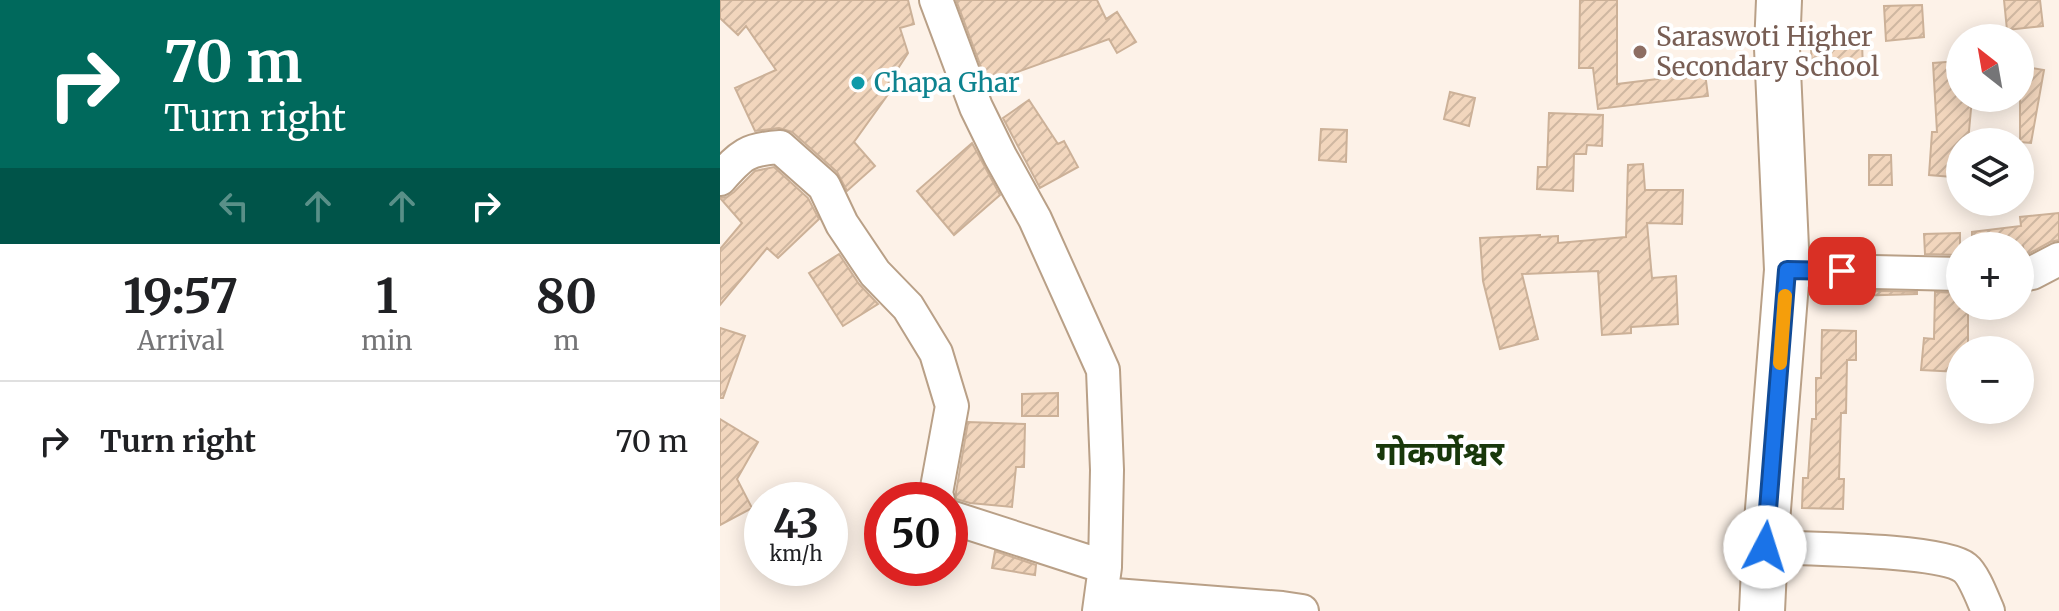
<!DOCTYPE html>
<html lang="en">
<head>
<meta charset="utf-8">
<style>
	body { margin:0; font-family:Merriweather,"Noto Sans Devanagari",serif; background:#f2f2f2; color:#202124; height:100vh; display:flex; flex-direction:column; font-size:30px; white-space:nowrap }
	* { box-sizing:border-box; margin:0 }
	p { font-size:26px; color:#757577 }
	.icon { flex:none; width:44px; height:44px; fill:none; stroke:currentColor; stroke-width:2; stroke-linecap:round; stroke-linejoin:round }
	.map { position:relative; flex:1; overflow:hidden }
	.side { display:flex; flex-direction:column; background:#fff; width:720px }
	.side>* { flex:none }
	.banner { background:#00695c; color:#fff; overflow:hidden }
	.needle { width:52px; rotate:329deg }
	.fabs { position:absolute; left:1226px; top:24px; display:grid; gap:16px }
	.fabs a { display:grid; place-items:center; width:88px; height:88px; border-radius:50%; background:#fff; box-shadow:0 4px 20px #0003; font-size:40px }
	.speed { position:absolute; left:24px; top:482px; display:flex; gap:16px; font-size:40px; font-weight:700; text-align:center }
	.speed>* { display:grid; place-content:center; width:104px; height:104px; border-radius:50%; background:#fff; box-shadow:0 4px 20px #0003; line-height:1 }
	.speed small { font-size:20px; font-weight:400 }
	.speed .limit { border:12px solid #d22; background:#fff; color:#111 }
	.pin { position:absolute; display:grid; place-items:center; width:68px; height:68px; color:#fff; margin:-34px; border-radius:16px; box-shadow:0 4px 12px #0006 }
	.me { position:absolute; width:88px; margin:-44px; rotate:5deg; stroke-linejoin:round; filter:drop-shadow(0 0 6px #0008) }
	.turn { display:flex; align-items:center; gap:28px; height:168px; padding:0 32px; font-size:36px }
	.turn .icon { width:104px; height:104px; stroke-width:2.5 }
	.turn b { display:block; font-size:56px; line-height:68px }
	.lanes { display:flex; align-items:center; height:76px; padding:0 32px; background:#0003; justify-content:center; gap:40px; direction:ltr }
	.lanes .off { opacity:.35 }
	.eta { display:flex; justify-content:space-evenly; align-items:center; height:136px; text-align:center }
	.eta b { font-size:48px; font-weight:700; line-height:56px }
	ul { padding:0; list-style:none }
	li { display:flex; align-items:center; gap:24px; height:120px; padding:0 32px; border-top:2px solid #e0e0e0 }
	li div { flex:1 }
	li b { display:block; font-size:30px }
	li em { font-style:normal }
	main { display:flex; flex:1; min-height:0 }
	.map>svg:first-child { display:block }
</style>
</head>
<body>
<main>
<section class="side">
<div class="banner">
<div class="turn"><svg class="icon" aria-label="right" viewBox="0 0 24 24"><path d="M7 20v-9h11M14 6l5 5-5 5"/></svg><div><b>70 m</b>Turn right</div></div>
<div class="lanes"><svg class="icon off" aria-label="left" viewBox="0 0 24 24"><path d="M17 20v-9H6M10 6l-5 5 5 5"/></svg><svg class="icon off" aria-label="ahead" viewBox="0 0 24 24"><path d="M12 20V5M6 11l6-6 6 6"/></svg><svg class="icon off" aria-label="ahead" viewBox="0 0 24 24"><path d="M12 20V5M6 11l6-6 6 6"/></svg><svg class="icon" aria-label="right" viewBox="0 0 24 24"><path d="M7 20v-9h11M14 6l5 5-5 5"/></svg></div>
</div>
<div class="eta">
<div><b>19:57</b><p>Arrival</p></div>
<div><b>1</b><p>min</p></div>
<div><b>80</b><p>m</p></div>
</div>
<ul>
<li><svg class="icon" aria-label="right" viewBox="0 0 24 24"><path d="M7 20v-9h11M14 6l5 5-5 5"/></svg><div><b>Turn right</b></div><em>70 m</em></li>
</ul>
</section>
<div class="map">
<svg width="1339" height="611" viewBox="0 0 1339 611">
	<defs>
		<pattern id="building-hatch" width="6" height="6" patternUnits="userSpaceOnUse" patternTransform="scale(2)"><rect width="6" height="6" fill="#f2d6bd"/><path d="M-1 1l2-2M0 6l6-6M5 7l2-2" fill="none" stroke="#cfb7a1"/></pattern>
	</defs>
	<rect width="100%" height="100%" fill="#fdf2e8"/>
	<!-- building -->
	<path fill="url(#building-hatch)" stroke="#ccb198" stroke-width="2" d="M0,0H188L194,24L180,28L188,53L164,90L169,93L134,142L155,166L127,191L117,172L72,132L59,128L35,131L15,88L56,70L26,26L18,35L0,18Z
		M236,0H377L386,19L397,12L416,42L397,53L389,39L267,83Z
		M860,0H897V84L985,73L988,96L878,109L873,68H859Z
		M1284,0H1320L1323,26L1287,30Z
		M1202,5L1204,37L1166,41L1164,6Z
		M1142,41L1143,72L1092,74L1091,46Z
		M1240,61V98H1252L1248,142H1240V158L1233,157L1232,177L1209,175L1212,132H1217L1213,63Z
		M1300,66L1324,70L1311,143L1300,142Z
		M730,92L755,98L749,126L724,119Z
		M309,100L338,144L344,141L358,167L320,188L283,118Z
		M829,113L883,115L882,146L867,145L866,154H854L853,191L817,189L818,167H827Z
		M601,129L627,130L626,162L599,160Z
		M252,143L280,195L234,235L197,191Z
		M1149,155H1171L1172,185H1149Z
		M923,164L925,190H963L962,224L927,223L932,278L956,276L958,324L911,327V333L882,335L878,271L802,274L818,339L780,349L763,281L760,238L820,235V237L838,236V243L906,237L908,165Z
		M54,167L88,198L99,219L58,258L47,248L0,305V249L22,223L0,198L7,197L14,192L35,171Z
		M1339,213V240L1330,242L1308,254H1304L1303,246H1252V232L1301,226L1300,217Z
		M1240,233V255L1205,254L1204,234Z
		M119,254L139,284L158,304L123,326L89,273Z
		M1132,290L1197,292V294L1132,296Z
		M1215,292L1240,293V306H1248V350H1240V372L1201,370L1204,338L1214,339Z
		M0,328L25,336L3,398H0Z
		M1102,330L1136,331V360H1127L1126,413H1121L1119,479H1124L1123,509L1082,508L1083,478H1088L1092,419H1096V378H1101Z
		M338,393V416H302V394Z
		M0,419L38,442L17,479L32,508L0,525Z
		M248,422L305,424L304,467H296L292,507L250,503L236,499V492Z
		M275,551L316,565L315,575L272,568Z"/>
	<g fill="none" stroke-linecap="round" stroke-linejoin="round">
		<defs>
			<path id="street" d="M216,0L256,107L280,156L315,219L383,370L387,470L385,567L379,611
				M0,179C21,155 27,149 60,147L104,186L122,224L155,273L188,307L216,353L232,406L216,493L218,500
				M1067,270L1240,274
				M1300,275L1312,273L1339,259
				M230,517L385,567
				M1045,547C1082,549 1221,549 1245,568C1254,575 1263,600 1268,611
				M382,594L562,608L582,611"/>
			<path id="secondary" d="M1042,611L1045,547L1067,270L1057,48L1059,0"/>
		</defs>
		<!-- street casing -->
		<use href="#street" stroke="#b9a087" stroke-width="36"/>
		<!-- secondary casing -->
		<use href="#secondary" stroke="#b9a087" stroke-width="48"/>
		<!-- street -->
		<use href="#street" stroke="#fff" stroke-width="32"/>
		<!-- secondary -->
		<use href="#secondary" stroke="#fff" stroke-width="44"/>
	</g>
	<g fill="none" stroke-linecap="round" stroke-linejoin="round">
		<defs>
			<path id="route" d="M1045,547L1067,270L1122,271"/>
		</defs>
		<!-- route casing -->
		<use href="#route" stroke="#114b97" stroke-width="20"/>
		<!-- route -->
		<use href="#route" stroke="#1a73e8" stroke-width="14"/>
		<!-- slow -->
		<path stroke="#f59e0b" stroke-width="14" d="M1060,363L1065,296"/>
	</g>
	<!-- markers -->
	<circle fill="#8d6e63" stroke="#fff" stroke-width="3" cx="920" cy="52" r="8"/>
	<circle fill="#0f9aa8" stroke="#fff" stroke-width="3" cx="138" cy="83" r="8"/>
	<g text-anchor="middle" stroke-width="8" stroke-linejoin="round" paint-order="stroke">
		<!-- education labels -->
		<g font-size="26" fill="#785e54" stroke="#fff" text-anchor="start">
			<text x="936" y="46">Saraswoti Higher<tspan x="936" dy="30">Secondary School</tspan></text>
		</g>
		<!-- culture labels -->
		<g font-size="26" fill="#0d838f" stroke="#fff" text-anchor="start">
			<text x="154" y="92">Chapa Ghar</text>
		</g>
		<!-- district labels -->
		<g font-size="34" font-weight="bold" fill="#18380b" stroke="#fff">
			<text x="720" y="465">गोकर्णेश्वर</text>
		</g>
	</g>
</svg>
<div class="fabs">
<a><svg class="needle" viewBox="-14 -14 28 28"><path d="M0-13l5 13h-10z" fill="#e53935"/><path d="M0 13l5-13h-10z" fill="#757577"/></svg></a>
<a><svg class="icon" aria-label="layers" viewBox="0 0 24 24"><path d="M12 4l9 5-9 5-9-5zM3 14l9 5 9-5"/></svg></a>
<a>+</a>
<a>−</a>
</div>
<div class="speed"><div>43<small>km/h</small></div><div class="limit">50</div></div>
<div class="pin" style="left:1122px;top:271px;background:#d93025"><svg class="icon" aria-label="arrive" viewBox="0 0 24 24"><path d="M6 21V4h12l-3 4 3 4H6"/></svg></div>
<svg class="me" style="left:1045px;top:547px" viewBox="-20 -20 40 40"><circle r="19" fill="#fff"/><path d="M0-13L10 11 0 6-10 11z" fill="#1a73e8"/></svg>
</div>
</main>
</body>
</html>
